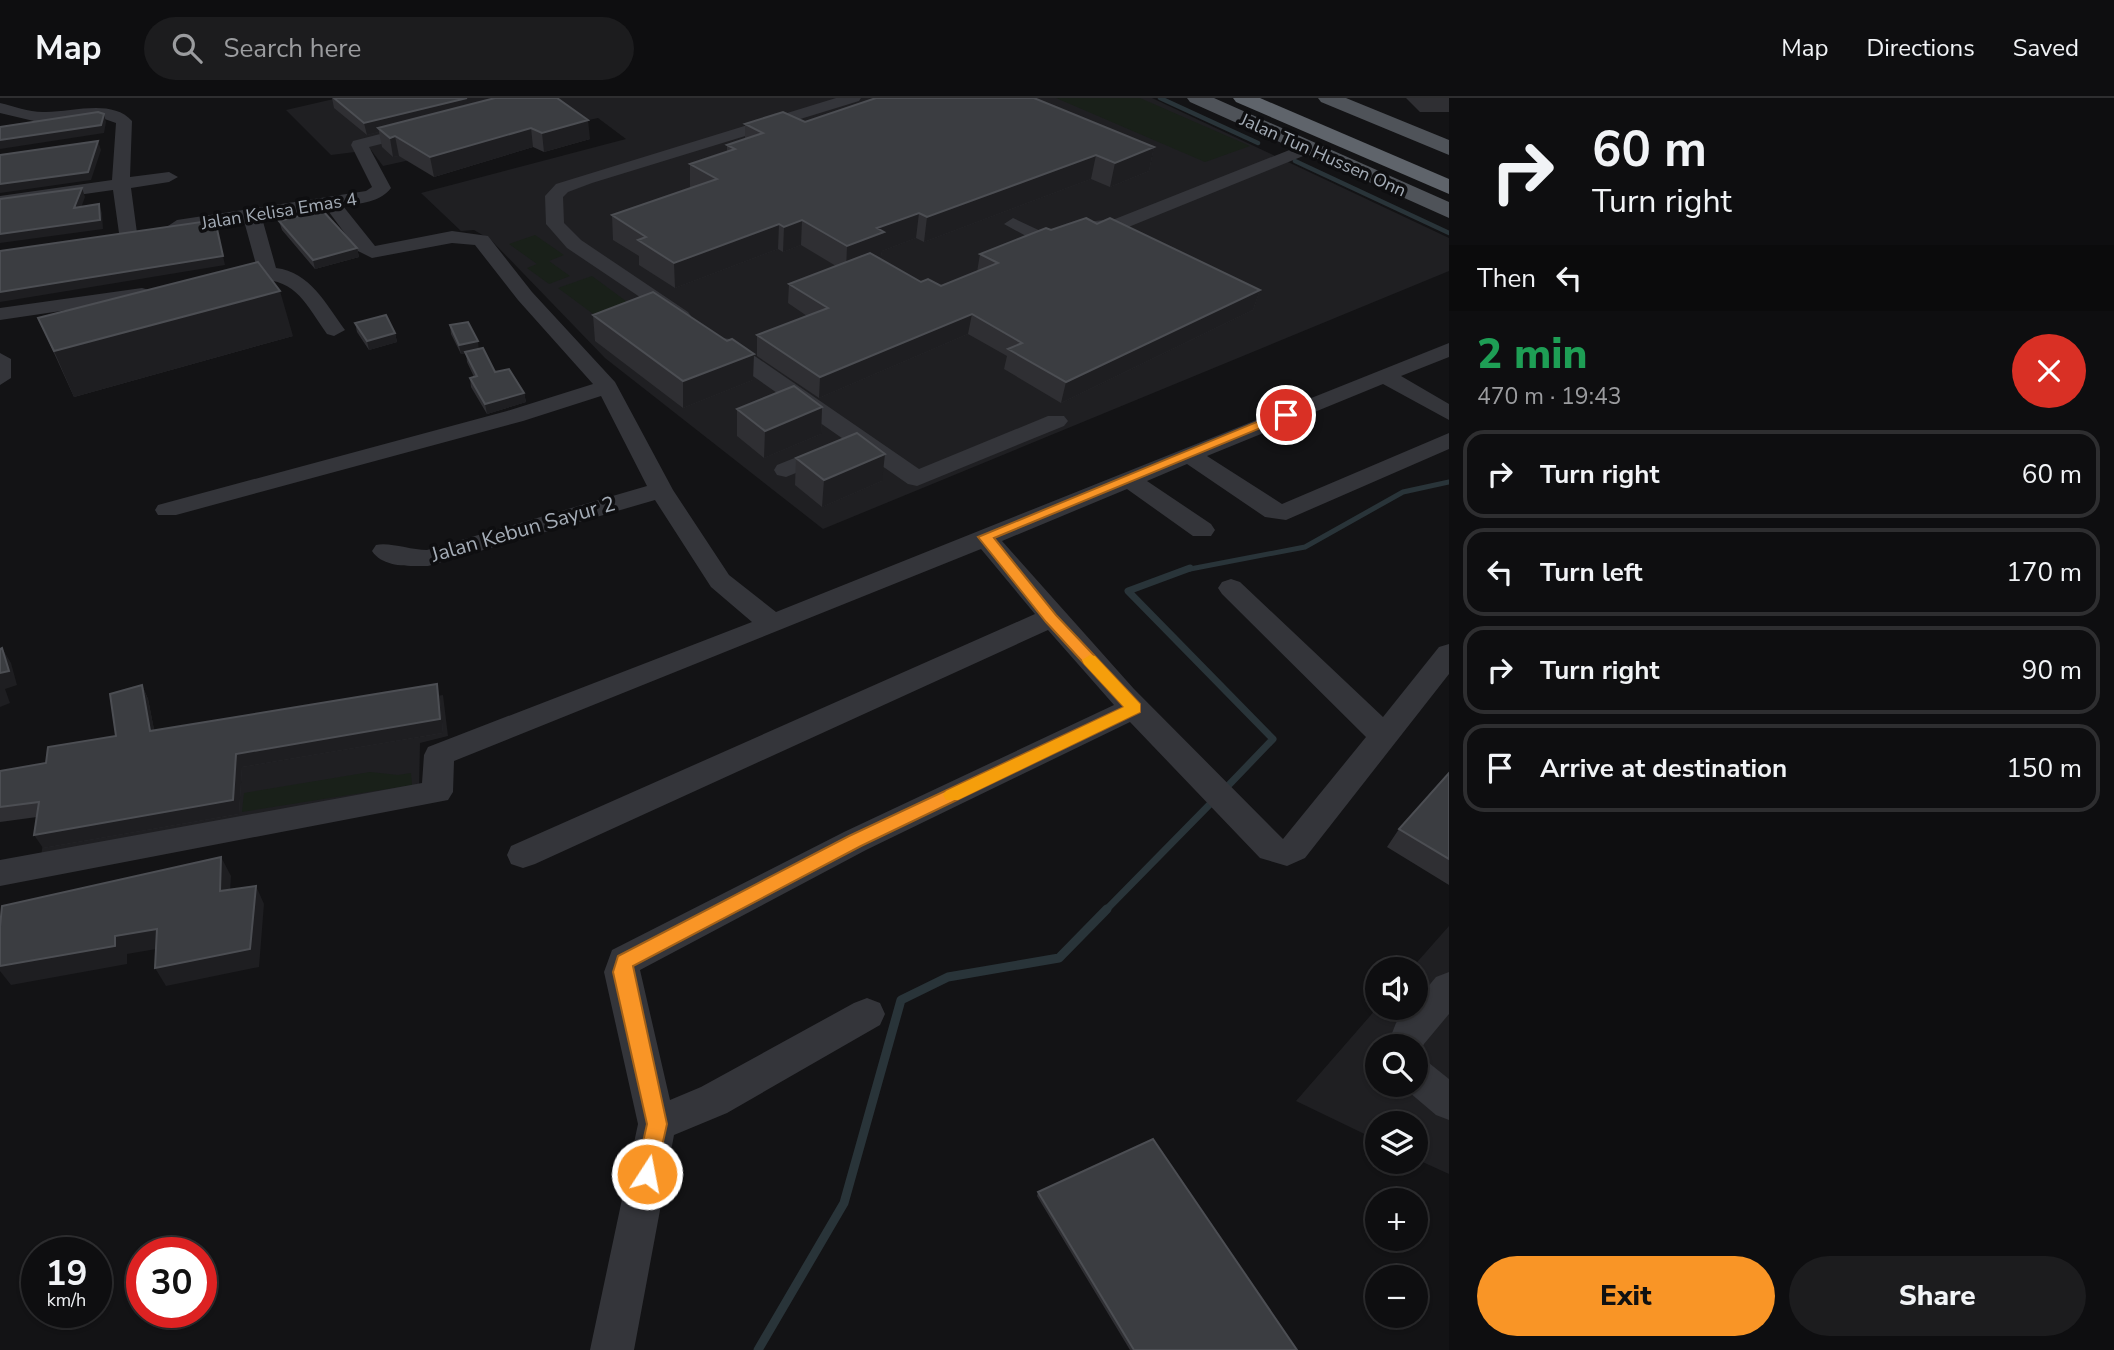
<!DOCTYPE html>
<html lang="en">
<head>
<meta charset="utf-8">
<style>
	body { margin:0; font-family:"Nunito Sans",sans-serif; background:#1c1c1e; color:#f1f3f6; height:100vh; display:flex; flex-direction:column; font-size:26px; white-space:nowrap }
	* { box-sizing:border-box; margin:0 }
	p { font-size:23px; color:#9b9c9f }
	.icon { flex:none; width:38px; height:38px; fill:none; stroke:currentColor; stroke-width:2; stroke-linecap:round; stroke-linejoin:round }
	.map { position:relative; flex:1; overflow:hidden }
	.side { display:flex; flex-direction:column; background:#0e0e10; width:665px }
	.side>* { flex:none }
	.hud { background:#0e0e10; color:#f1f3f6; overflow:hidden }
	.fabs { position:absolute; left:1365px; top:859px; display:grid; gap:14px }
	.fabs a { display:grid; place-items:center; width:63px; height:63px; border-radius:50%; background:#0e0e10; box-shadow:0 2px 5px #0004,0 0 0 2px #2e2e30; font-size:35px }
	.speed { position:absolute; left:21px; top:1139px; display:flex; gap:14px; font-size:35px; font-weight:700; text-align:center }
	.speed>* { display:grid; place-content:center; width:91px; height:91px; border-radius:50%; background:#0e0e10; box-shadow:0 2px 5px #0004,0 0 0 2px #2e2e30; line-height:1 }
	.speed small { font-size:18px; font-weight:400 }
	.speed .limit { border:10px solid #d22; background:#fff; color:#111 }
	.pin { position:absolute; display:grid; place-items:center; width:60px; height:60px; color:#fff; margin:-30px; border:4px solid #fff; border-radius:50%; box-shadow:0 2px 7px #0007 }
	.me { position:absolute; width:77px; margin:-38px; rotate:11deg; stroke-linejoin:round; filter:drop-shadow(0 0 5px #0008) }
	.turn { display:flex; align-items:center; gap:24px; height:147px; padding:0 28px; font-size:32px }
	.turn .icon { width:91px; height:91px; stroke-width:2.5 }
	.turn b { display:block; font-size:49px; line-height:60px }
	.then { display:flex; align-items:center; height:66px; padding:0 28px; background:#0003; gap:14px; font-size:26px }
	.round { display:grid; place-items:center; flex:none; width:74px; height:74px; border-radius:37px; background:#1c1c1e }
	.head { display:flex; align-items:center; justify-content:space-between; height:119px; padding:0 28px }
	h1 { font-size:42px; font-weight:800; line-height:52px; color:#1e9e55 }
	.cta { display:flex; gap:14px; margin-top:auto; padding:14px 28px }
	.cta a { flex:1; height:80px; border-radius:42px; background:#f99526; color:#111; font-size:28px; font-weight:800; line-height:80px; text-align:center }
	.cta a+a { background:#1c1c1e; color:#f1f3f6 }
	ul { padding:0; list-style:none }
	li { display:flex; align-items:center; gap:21px; height:88px; margin:0 14px 10px; padding:0 14px; border:4px solid #2e2e30; border-radius:21px }
	li div { flex:1 }
	li b { display:block; font-size:26px }
	li em { font-style:normal }
	header { display:flex; align-items:center; gap:42px; box-sizing:border-box; height:98px; padding:0 35px; background:#0e0e10; border-bottom:2px solid #2e2e30 }
	header strong { font-size:33px }
	nav { display:flex; gap:38px; margin-inline-start:auto; font-size:24px }
	.search { width:490px; height:63px; background:#1c1c1e; display:flex; align-items:center; gap:18px; box-sizing:border-box; padding:0 24px; border-radius:38px; color:#9b9c9f; font-size:26px }
	main { display:flex; flex:1; min-height:0 }
	.map>svg:first-child { display:block }
</style>
</head>
<body>
<header>
<strong>Map</strong>
<div class="search"><svg class="icon" aria-label="search" viewBox="0 0 24 24"><circle cx="10" cy="10" r="6"/><path d="M15 15l6 6"/></svg>Search here</div>
<nav><a>Map</a><a>Directions</a><a>Saved</a></nav>
</header>
<main>
<div class="map">
<svg width="1449" height="1252" viewBox="0 0 1449 1252">
	<rect width="100%" height="100%" fill="#131315"/>
	<!-- built -->
	<path fill="#1f1f22" fill-rule="evenodd" d="M338,0H1152L1449,140V173L823,431L605,260L491,142L474,132L461,133L421,95L626,41L598,20L383,68L371,52L331,57L286,12Z
		M443,597L448,638L420,645L419,692L41,758L56,663Z
		M1449,828V1076L1416,1061V1026H1377V1042L1296,1003L1377,910H1416V872L1411,871ZM1377,948H1416V987H1377Z"/>
	<!-- green -->
	<path fill="#192019" d="M1056,0H1140L1250,48L1205,64Z
		M535,137L564,157L549,163L570,178L549,186L527,170L537,166L509,146Z
		M592,178L634,209L600,221L558,190Z
		M370,674L398,677L411,675L412,687L242,714L244,695Z"/>
	<g fill="none" stroke-linecap="round" stroke-linejoin="round">
		<!-- stream-far3 -->
		<path stroke="#293439" stroke-width="4.5" d="M1160,0L1258,45
			M1295,63L1449,135"/>
		<!-- stream-far2 -->
		<path stroke="#293439" stroke-width="5" d="M1185,472L1305,449L1403,394L1449,384"/>
		<!-- stream-far1 -->
		<path stroke="#293439" stroke-width="7" d="M1190,470L1128,493L1273,641L1223,693
			M1105,813L1215,701"/>
		<!-- stream -->
		<path stroke="#293439" stroke-width="9" d="M758,1252L844,1105L901,902L948,879L1059,860L1107,811"/>
		<!-- minor -->
		<path fill="#34353a" fill-rule="evenodd" d="M836,0H861L859,3L592,85L568,94L563,99L564,125L581,142L688,214L691,218L688,222H674L567,150L546,126L545,98L556,86Z
			M0,5C14,8 28,14 43,14C71,15 111,0 132,23L130,79L169,74L178,79L169,84L131,90L137,135L128,141L119,135L113,92L0,108V98L112,82L116,25L96,18L38,24L0,15Z
			M419,26L425,27V35L369,49L391,90C379,105 361,105 343,108L375,148L452,133L488,138L532,194L615,284L673,392L729,477L776,514L1449,245V259L1401,278L1449,306V322L1383,286L1207,358L1282,406L1449,335V351L1286,422L1265,419L1187,366L1147,383L1211,426L1215,432L1211,438H1193L1127,391L1002,443L1134,591L1283,741L1366,639L1222,496L1218,490L1222,484L1231,481L1240,484L1383,619L1439,549L1449,546V576L1305,760L1287,768L1260,760L1130,624L866,752L640,872L670,1002L701,989L854,905L867,900L880,905L885,916L880,927L727,1015L674,1037L634,1252H590L638,1026L604,874L612,852L844,734L1114,607L1048,532L535,766L523,770L511,766L507,757L511,748L1035,516L981,451L454,663L453,694L448,702L0,788V762L422,685L424,657L428,649L752,524L711,489L655,402L428,468C410,468 383,470 372,453L376,447C390,444 410,452 427,452L647,388L601,298L523,323L176,417H158L155,412L158,407L507,313L593,286L518,202L475,147L452,145L372,160L358,153L326,110L262,120L276,170C310,174 326,206 345,232L334,238L327,236C305,205 295,178 251,182C240,183 229,187 218,184L215,180L218,176L257,170L244,123L177,134L168,128L177,122L366,93L372,89L351,47L353,43Z
			M1307,45L1315,50L1313,54L1126,130L1088,135L1046,149L1004,126L1013,120L1047,136L1085,124L1115,121Z
			M142,190L149,192L152,196L149,200L0,222V210Z
			M722,240L730,241L919,371L1048,318H1064L1068,323L1064,328L917,388L908,386L714,251L711,246L714,241Z
			M0,255L11,261V280L0,287Z
			M832,345L840,347L844,352L840,357L786,379L777,377L774,372L777,367Z
			M1449,874V916L1424,946L1417,960L1429,965L1449,981V1022L1436,1017L1403,989L1402,987H1416V948H1387L1396,925L1409,910H1416V903L1436,879Z"/>
		<!-- major -->
		<path fill="#4f5359" fill-rule="evenodd" d="M1187,0H1214L1449,104V120L1190,4Z
			M1318,0H1346L1449,42V57L1321,4Z"/>
		<!-- highway -->
		<path fill="#5f646b" fill-rule="evenodd" d="M1233,0H1260L1449,81V96L1236,4Z"/>
	</g>
	<!-- wall -->
	<path fill="#2f2f33" d="M332,0H557L590,41L544,54L533,49L434,79L399,58L393,59L382,49L379,34L367,37L334,10Z
		M1406,0H1449V14H1420Z
		M805,24L1154,49L1149,73L1110,89L1091,81L924,144L916,140L882,153L881,159L879,160L921,184L941,188L977,174L980,156L1051,132L1097,126L1260,192L1253,212L1061,305L1004,271L1007,258L968,236L819,300L757,258V237L807,218L788,205L789,186L836,168L801,147L783,154L778,151L675,190L639,167V158L613,142L612,117L690,90V66L727,54V47L745,41V26Z
		M279,123L357,150L359,159L315,171L282,132Z
		M593,217L753,282L683,310L595,243Z
		M38,220L293,238L74,299Z
		M355,225L395,235L397,244L369,252L357,234Z
		M450,227L479,251L495,274L524,295L526,304L487,316L471,289L470,280L474,279L467,264L466,255L461,256L451,236Z
		M822,309L821,336L764,360L737,338V311Z
		M796,360L882,383L822,409L795,387Z
		M142,587L148,601L154,632L440,600L443,635L242,669L239,716L43,750L37,719L0,724V673L46,665L116,638Z
		M1449,675V787L1387,749L1399,731Z
		M1038,1094L1297,1252H1130L1037,1098Z"/>
	<!-- shaded-wall -->
	<path fill="#1e1e21" d="M467,0H518L378,30L379,34L367,37L364,25Z
		M104,16L106,24L104,35L0,51V42Z
		M588,22L590,41L544,54L542,35Z
		M531,30L533,49L434,79L430,59Z
		M395,38L399,58L393,59L390,40Z
		M98,43L101,52L91,82L0,95V86Z
		M1154,49L1149,73L1110,89L1115,65Z
		M1096,57L1091,81L924,144L927,119Z
		M82,90L85,99L78,118L74,110Z
		M99,106L102,115L103,131L0,145V136Z
		M919,115L916,140L882,153L881,159L846,173L847,148L877,130Z
		M215,122L225,167L0,204V194Z
		M802,122L801,147L783,154L784,129Z
		M779,126L778,151L675,190L674,165Z
		M357,150L359,159L315,171L313,162Z
		M1260,192L1253,212L1061,305L1066,284Z
		M280,193L293,238L74,299L54,253Z
		M972,216L968,236L819,300L820,279Z
		M395,235L397,244L369,252L367,243Z
		M478,243L479,253L461,256L459,247Z
		M754,256L753,282L683,310V283Z
		M524,295L526,304L487,316L485,306Z
		M822,309L821,336L764,360L765,333Z
		M885,356L882,383L822,409L824,382Z
		M2,550L11,565L17,587L5,591L10,605L0,609V575Z
		M437,586L440,600L443,635L242,669L239,716L43,750L34,737L236,656Z
		M142,587L148,601L157,646L150,633Z
		M221,759L231,778L229,811L220,793Z
		M256,788L264,806L259,869L166,888L155,870Z
		M157,831L168,849L127,856V866L11,887L0,873V868L115,838Z"/>
	<!-- building -->
	<path fill="#3b3d41" stroke="#4c4e53" stroke-width="2" d="M334,0H467L364,25Z
		M495,0H557L588,22L542,35L531,30L430,59L395,38L390,40L378,30Z
		M876,0H1034L1154,49L1115,65L1096,57L927,119L919,115L877,130L884,134L847,148L802,122L784,129L779,126L674,165L638,142L646,139L612,117L717,81L690,66L735,51L727,47L763,35L745,26L783,14L805,24Z
		M98,14L104,16L101,27L0,42V29Z
		M98,43L88,74L0,86V57Z
		M82,90L74,110L99,106L100,122L0,136V101Z
		M322,112L357,150L313,162L279,123Z
		M1086,120L1097,126L1110,120L1260,192L1066,284L1008,251L1022,245L972,216L820,279L757,237L828,210L789,186L870,155L921,184L928,181L941,188L998,165L980,156L1046,130L1051,132Z
		M215,122L223,158L0,194V153Z
		M258,164L280,193L54,253L38,220Z
		M653,194L727,243L732,241L754,256L683,283L593,217Z
		M386,217L395,235L367,243L355,225Z
		M468,224L478,243L459,247L450,227Z
		M483,250L495,274L509,271L524,295L485,306L470,280L477,278L465,254Z
		M794,288L822,309L765,333L737,311Z
		M857,335L885,356L824,382L796,360Z
		M2,550L9,573L0,575V551Z
		M437,586L440,621L236,656L233,702L34,737L39,704L0,709V673L46,665L48,649L116,638L110,596L142,587L150,633Z
		M1449,675V761L1399,731Z
		M221,759L220,793L256,788L250,851L155,870L157,831L115,838V848L0,868V829L2,808Z
		M1153,1041L1297,1252H1134L1038,1094Z"/>
	<!-- route -->
	<path fill="#f99526" stroke="#a26119" stroke-width="2" d="M1281,314L1292,317L994,440L1056,517L1140,606V614L861,748L633,868L667,1026L654,1084L647,1087L639,1084L636,1076L647,1026L613,874L618,858L849,738L1124,609L1046,524L978,439Z"/>
	<!-- slow -->
	<path fill="#f59e0b" d="M1090,557L1095,558L1140,606V614L958,702H946L943,697L946,693L1124,609L1084,566L1082,562Z"/>
	<g text-anchor="middle" stroke-width="7" stroke-linejoin="round" paint-order="stroke">
		<!-- far-street labels -->
		<g font-size="18" fill="#a4acb6" stroke="#0e0e10">
			<text transform="translate(1323 57) rotate(24)" y="6">Jalan Tun Hussen Onn</text>
			<text transform="translate(279 113) rotate(-9)" y="6">Jalan Kelisa Emas 4</text>
		</g>
		<!-- street labels -->
		<g font-size="21" fill="#a4acb6" stroke="#0e0e10">
			<text transform="translate(523 431) rotate(-16)" y="7">Jalan Kebun Sayur 2</text>
		</g>
	</g>
</svg>
<div class="fabs">
<a><svg class="icon" aria-label="sound" viewBox="0 0 24 24"><path d="M4 9h4l5-4v14l-5-4H4zM17 9q2 3 0 6"/></svg></a>
<a><svg class="icon" aria-label="search" viewBox="0 0 24 24"><circle cx="10" cy="10" r="6"/><path d="M15 15l6 6"/></svg></a>
<a><svg class="icon" aria-label="layers" viewBox="0 0 24 24"><path d="M12 4l9 5-9 5-9-5zM3 14l9 5 9-5"/></svg></a>
<a>+</a>
<a>−</a>
</div>
<div class="speed"><div>19<small>km/h</small></div><div class="limit">30</div></div>
<div class="pin" style="left:1286px;top:317px;background:#d93025"><svg class="icon" aria-label="arrive" viewBox="0 0 24 24"><path d="M6 21V4h12l-3 4 3 4H6"/></svg></div>
<svg class="me" style="left:647px;top:1076px" viewBox="-20 -20 40 40"><circle r="17" fill="#f99526" stroke="#fff" stroke-width="3"/><path d="M0-11L8 9 0 5-8 9z" fill="#fff"/></svg>
</div>
<section class="side">
<div class="hud">
<div class="turn"><svg class="icon" aria-label="right" viewBox="0 0 24 24"><path d="M7 20v-9h11M14 6l5 5-5 5"/></svg><div><b>60 m</b>Turn right</div></div>
<div class="then">Then<svg class="icon" aria-label="left" viewBox="0 0 24 24"><path d="M17 20v-9H6M10 6l-5 5 5 5"/></svg></div>
</div>
<div class="head"><div><h1>2 min</h1><p>470 m · 19:43</p></div><a class="round" style="background:#d93025;color:#fff"><svg class="icon" aria-label="close" viewBox="0 0 24 24"><path d="M6 6l12 12M18 6L6 18"/></svg></a></div>
<ul>
<li><svg class="icon" aria-label="right" viewBox="0 0 24 24"><path d="M7 20v-9h11M14 6l5 5-5 5"/></svg><div><b>Turn right</b></div><em>60 m</em></li>
<li><svg class="icon" aria-label="left" viewBox="0 0 24 24"><path d="M17 20v-9H6M10 6l-5 5 5 5"/></svg><div><b>Turn left</b></div><em>170 m</em></li>
<li><svg class="icon" aria-label="right" viewBox="0 0 24 24"><path d="M7 20v-9h11M14 6l5 5-5 5"/></svg><div><b>Turn right</b></div><em>90 m</em></li>
<li><svg class="icon" aria-label="arrive" viewBox="0 0 24 24"><path d="M6 21V4h12l-3 4 3 4H6"/></svg><div><b>Arrive at destination</b></div><em>150 m</em></li>
</ul>
<div class="cta"><a>Exit</a><a>Share</a></div>
</section>
</main>
</body>
</html>
